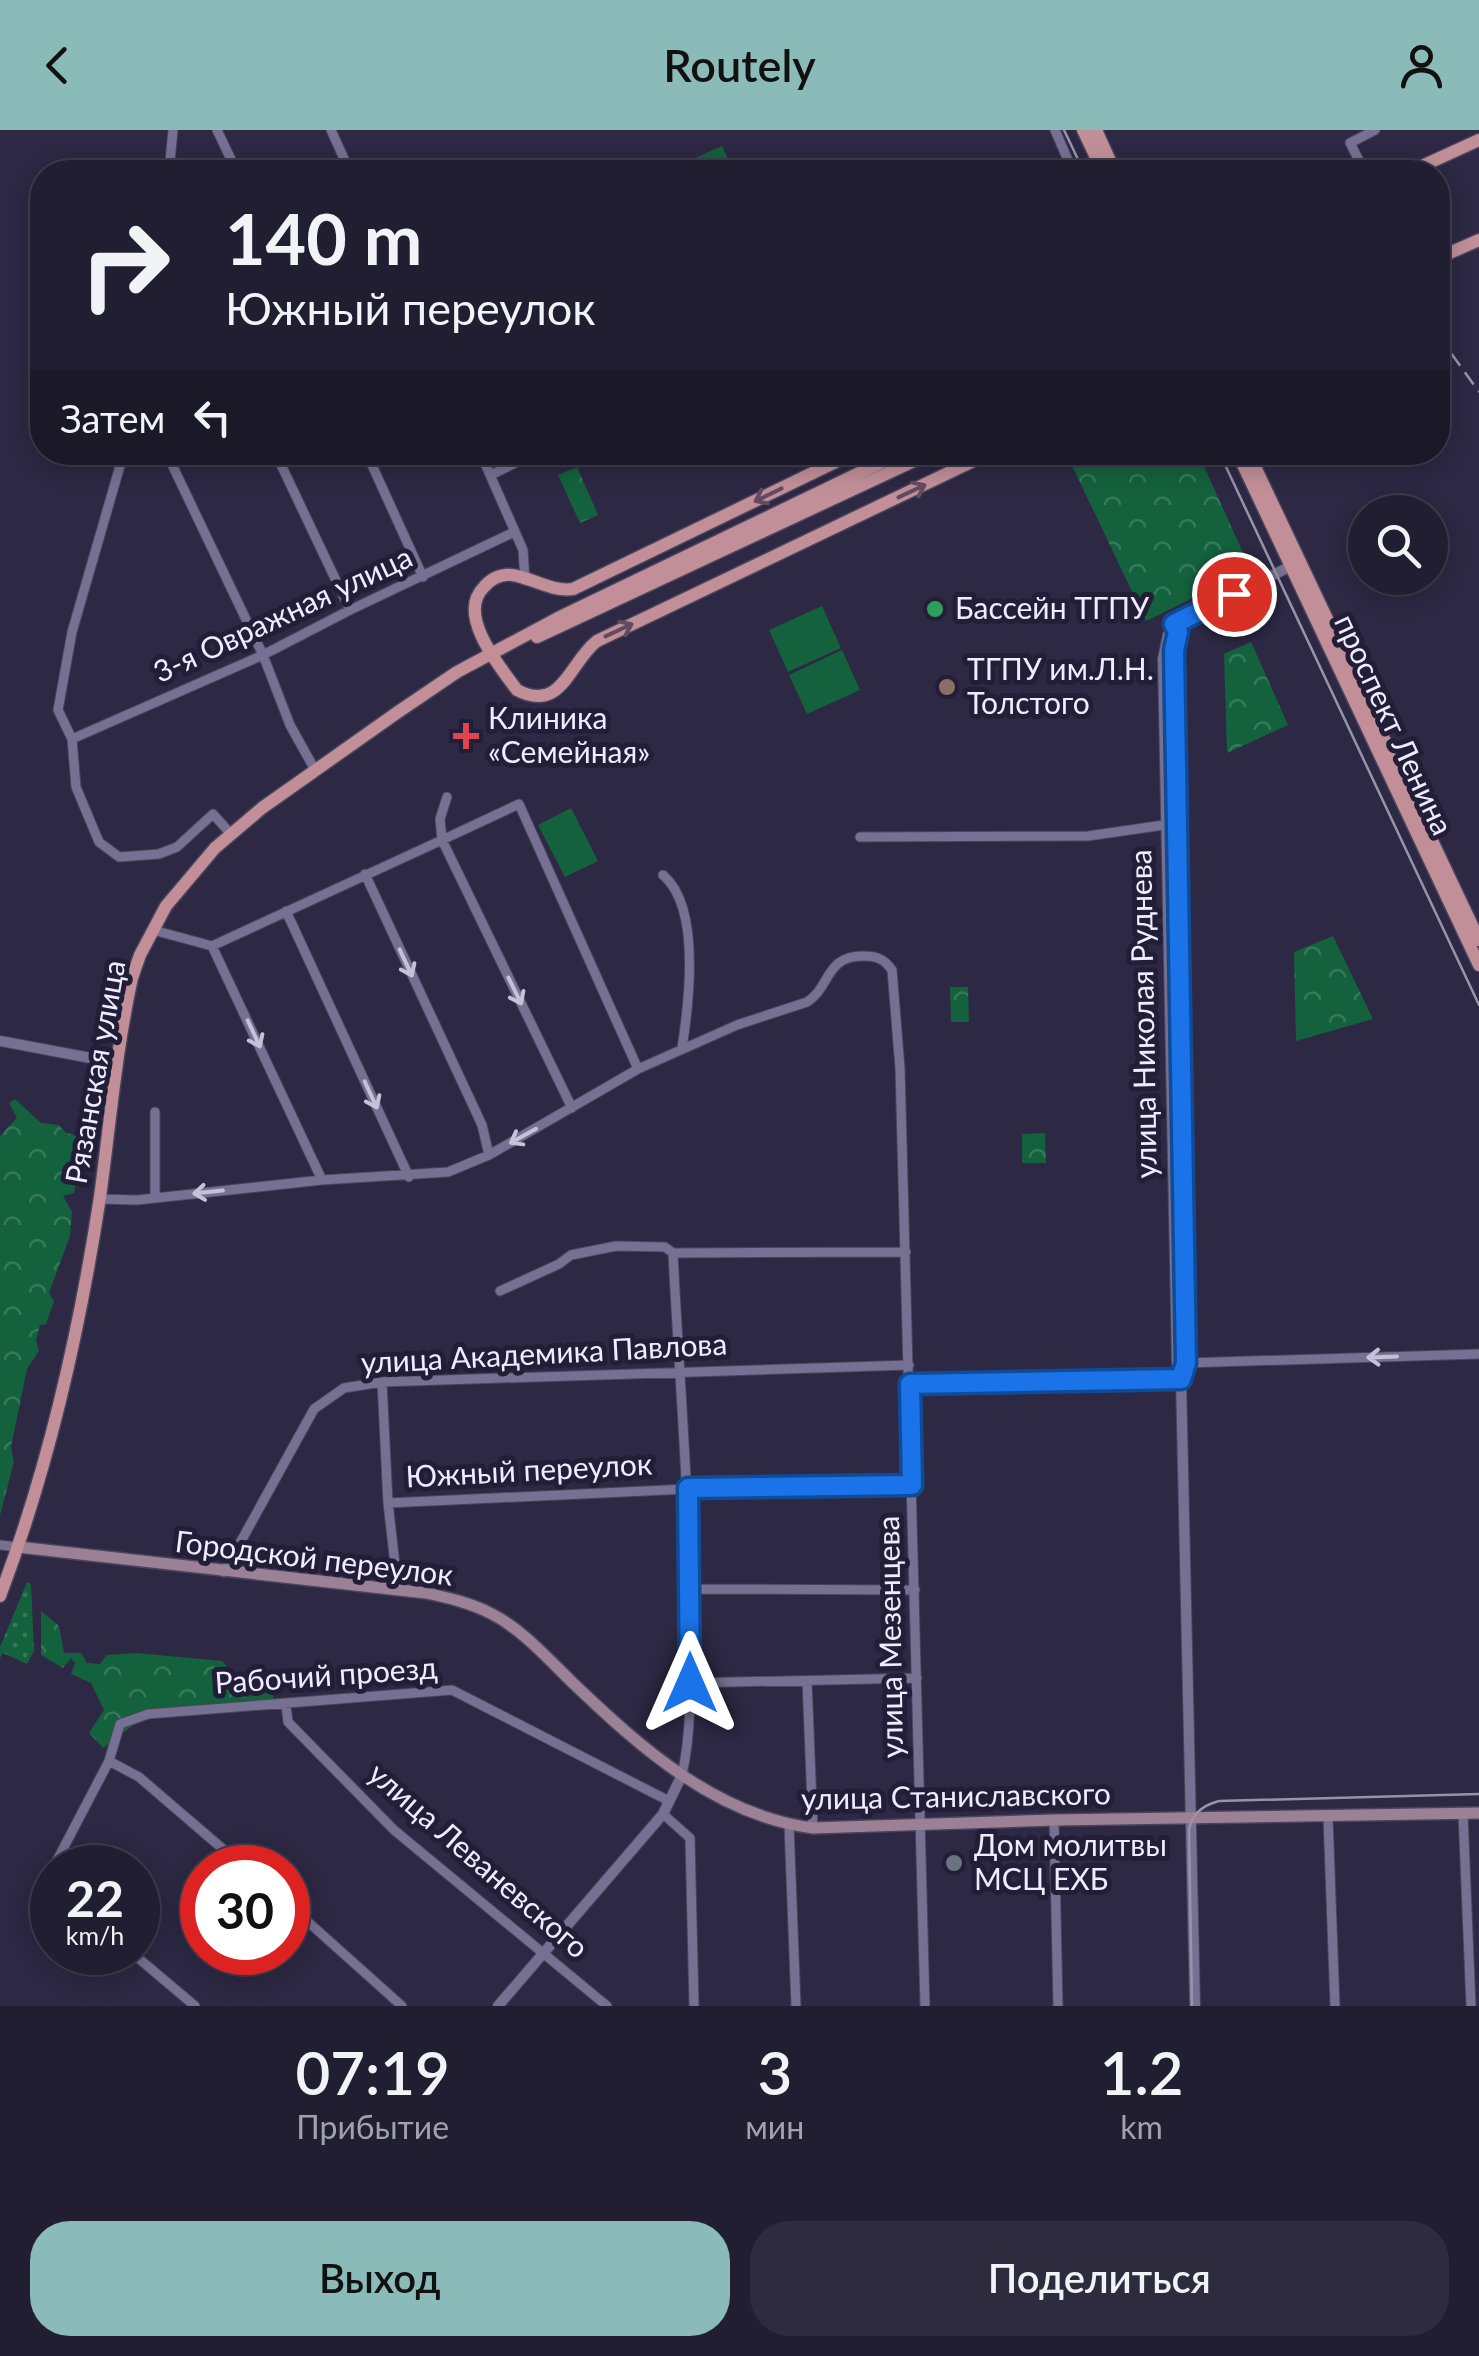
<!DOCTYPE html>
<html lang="ru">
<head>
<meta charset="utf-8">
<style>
	body { margin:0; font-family:Lato,sans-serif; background:#2e2b3e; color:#f1f3f6; height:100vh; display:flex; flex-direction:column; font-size:38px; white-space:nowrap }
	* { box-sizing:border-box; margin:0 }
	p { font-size:32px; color:#a2a2ac }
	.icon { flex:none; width:55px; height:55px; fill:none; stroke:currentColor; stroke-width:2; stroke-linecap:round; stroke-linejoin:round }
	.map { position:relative; height:1876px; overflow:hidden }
	.sheet { display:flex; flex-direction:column; background:#221e32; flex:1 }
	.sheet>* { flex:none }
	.top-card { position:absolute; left:30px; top:30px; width:1420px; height:305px; border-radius:40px; box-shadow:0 5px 25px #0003,0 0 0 2px #3f3c4d; background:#221e32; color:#f1f3f6; overflow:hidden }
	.fabs { position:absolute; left:1348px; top:365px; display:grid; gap:20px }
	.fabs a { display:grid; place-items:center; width:100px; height:100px; border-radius:50%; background:#221e32; box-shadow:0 5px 25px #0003,0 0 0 2px #3f3c4d; font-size:50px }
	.speed { position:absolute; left:30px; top:1715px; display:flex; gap:20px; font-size:50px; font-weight:700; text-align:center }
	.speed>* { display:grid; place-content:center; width:130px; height:130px; border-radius:50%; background:#221e32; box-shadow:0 5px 25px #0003,0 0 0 2px #3f3c4d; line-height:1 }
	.speed small { font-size:25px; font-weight:400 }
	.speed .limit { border:15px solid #d22; background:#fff; color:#111 }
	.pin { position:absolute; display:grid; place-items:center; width:85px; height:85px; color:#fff; margin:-42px; border:5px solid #fff; border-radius:50%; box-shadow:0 2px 10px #0007 }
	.me { position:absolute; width:110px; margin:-55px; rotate:0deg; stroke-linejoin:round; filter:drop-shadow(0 0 8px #0008) }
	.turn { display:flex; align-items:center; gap:35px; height:210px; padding:0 30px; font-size:45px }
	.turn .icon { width:130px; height:130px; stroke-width:2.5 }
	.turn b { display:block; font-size:70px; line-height:85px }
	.then { display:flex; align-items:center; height:95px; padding:0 30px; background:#0003; gap:20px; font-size:38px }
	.eta { display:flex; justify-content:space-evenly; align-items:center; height:170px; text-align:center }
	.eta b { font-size:60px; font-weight:600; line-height:70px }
	.action { display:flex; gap:20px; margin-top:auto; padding:20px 30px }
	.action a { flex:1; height:115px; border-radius:40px; background:#8bbbb9; color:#111; font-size:40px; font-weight:600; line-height:115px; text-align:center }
	.action a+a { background:#2e2b3e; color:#f1f3f6 }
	header { display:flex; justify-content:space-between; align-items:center; height:130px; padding:0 30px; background:#8bbbb9; color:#111; font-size:45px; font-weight:600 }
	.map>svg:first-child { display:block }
</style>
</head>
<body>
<header><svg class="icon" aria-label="back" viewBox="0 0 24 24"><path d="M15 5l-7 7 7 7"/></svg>Routely<svg class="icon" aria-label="person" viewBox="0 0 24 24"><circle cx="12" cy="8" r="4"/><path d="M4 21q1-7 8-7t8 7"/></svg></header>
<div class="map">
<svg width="1479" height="1876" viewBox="0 0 1479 1876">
	<defs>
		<pattern id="grass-dots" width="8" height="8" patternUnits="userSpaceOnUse" patternTransform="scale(2.5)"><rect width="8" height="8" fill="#14613d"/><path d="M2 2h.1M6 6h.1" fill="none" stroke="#36785a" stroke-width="1.8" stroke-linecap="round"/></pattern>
		<pattern id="forest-crowns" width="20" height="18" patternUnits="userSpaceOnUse" patternTransform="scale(2.5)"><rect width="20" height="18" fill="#14613d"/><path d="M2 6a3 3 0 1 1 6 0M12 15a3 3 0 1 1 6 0" fill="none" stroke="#36785a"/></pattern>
	</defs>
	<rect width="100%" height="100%" fill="#2d2843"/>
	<!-- grass -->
	<path fill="url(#grass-dots)" d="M27,1452L31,1454L34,1521L27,1534L3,1523L0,1528V1517Z"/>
	<!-- forest -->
	<path fill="url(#forest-crowns)" d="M722,16L734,42H697L691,30Z
		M1066,323H1198L1249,436L1248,441L1146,491Z
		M577,337L598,385L580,393L558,345Z
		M1251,512L1288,595L1227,623L1224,524Z
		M1333,806L1373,889L1296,911L1294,822Z
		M950,857H968L969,892H951Z
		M15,969L41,993L59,995L65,1002L78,1007L83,1015L74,1029L78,1040L74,1063L63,1066L72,1082L70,1106L49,1163L54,1171L46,1194L40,1195L36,1211L39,1221L27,1239L11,1317L14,1332L0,1385V1006L17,988L9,973Z
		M1045,1003L1046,1033H1022V1004Z
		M41,1481L59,1496L64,1523H81L87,1533L100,1534L107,1525L136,1523L222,1531L239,1549L269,1554L276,1575L148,1584L103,1618L89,1603L104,1580L91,1553L71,1544L75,1533L71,1528L63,1538L41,1525Z"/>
	<!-- pitch -->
	<path fill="#14613d" d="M822,476L841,518L788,542L769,500Z
		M842,520L860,560L807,584L789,545Z
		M571,678L598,731L565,747L538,695Z"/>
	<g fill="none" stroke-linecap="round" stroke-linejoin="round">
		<defs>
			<path id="minor" d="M217,0L237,42
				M331,0L350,42
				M1055,0L1073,42
				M169,42L173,0
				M1365,42L1350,13L1375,0
				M124,322L72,502L58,580L72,609L76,657L99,712L119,727L159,724L177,717L213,684L230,703
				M166,322L263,525L290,595L315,640
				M275,322L350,480
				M366,322L423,447
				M480,322L523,420L525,450
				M491,345L537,322
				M72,609L263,525L350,480L514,402
				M860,707L1088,706L1171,694
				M365,744L482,995L489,1025
				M663,745C701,777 689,873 682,918
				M286,781L409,1047
				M153,800L212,816L442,710L440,689L447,667
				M212,816L322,1050
				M572,978L442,710L519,674L638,939
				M155,982V1068
				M99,1069L137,1070L322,1050L448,1042L489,1025L638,939L737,895L807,872C831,857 825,826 863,826C877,826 884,829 892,840L900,938L925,1876
				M673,1123C679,1246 690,1368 690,1492C690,1543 693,1595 682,1645
				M500,1161L559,1134L571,1125L616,1116L665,1117L673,1123L906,1122
				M1186,1233L1479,1224
				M382,1252L388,1373L398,1460
				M910,1253L1181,1249
				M388,1373L687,1359L912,1355
				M0,1415L18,1417
				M224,1442L314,1279L344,1258L382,1252L909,1235
				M690,1459L915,1460
				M807,1551L813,1698
				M690,1553L917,1548
				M286,1575L288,1592L394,1700L607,1876
				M109,1631L139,1647L245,1738
				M663,1684L690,1708L694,1876
				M1463,1684L1471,1876
				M1328,1687L1335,1876
				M1054,1690L1058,1876
				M789,1695L796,1876
				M53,1738L109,1631L120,1594L148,1584L452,1560L669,1671
				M52,1741V1757
				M288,1774L402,1876
				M131,1822L195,1876"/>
			<path id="tertiary" d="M1174,495L1178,503L1174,520L1186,1233L1181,1248
				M0,911L117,933
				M498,1876L663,1684L682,1645
				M1195,1876L1181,1249L1177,1233L1163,529L1168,505L1174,495L1291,436"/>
			<path id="secondary" d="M18,1417L426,1463C449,1468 471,1473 492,1484C523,1500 548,1529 574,1554C641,1618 717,1686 813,1698L1054,1690L1479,1683"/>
			<path id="primary" d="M1083,0L1103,42
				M1096,0L1115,42
				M1409,42L1479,10
				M1438,128L1479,110
				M856,322L573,459C551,462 533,448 512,445C501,444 491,449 484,457C456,484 499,536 517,560C562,584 570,531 597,511L992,322
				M1237,322L1479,835
				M1248,322L1479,810
				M537,507L933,322
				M0,1466C49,1337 79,1204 100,1067C110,994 116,920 132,848L140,825L166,776L215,718L262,678L398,582L457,542L558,488L903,322"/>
		</defs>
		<!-- minor casing -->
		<use href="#minor" stroke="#49455c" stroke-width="11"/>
		<!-- tertiary casing -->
		<use href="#tertiary" stroke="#49455c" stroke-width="12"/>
		<!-- secondary casing -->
		<use href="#secondary" stroke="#49455c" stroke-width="14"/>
		<!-- primary casing -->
		<use href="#primary" stroke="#49455c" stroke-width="15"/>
		<!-- minor -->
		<use href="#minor" stroke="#767192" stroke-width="9"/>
		<!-- tertiary -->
		<use href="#tertiary" stroke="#767192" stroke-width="10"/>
		<!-- secondary -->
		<use href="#secondary" stroke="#9c8096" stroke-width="11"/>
		<!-- primary -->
		<use href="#primary" stroke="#c28f99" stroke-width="12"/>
		<!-- tram -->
		<path stroke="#9794aa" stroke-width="2.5" d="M1064,0L1084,42
			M1219,322L1479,875
			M1192,1876L1189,1701C1191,1683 1204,1675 1219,1671L1479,1664"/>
		<!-- rail -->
		<path stroke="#9794aa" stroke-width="2.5" stroke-dasharray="15 8" stroke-linecap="butt" d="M1438,205L1479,262"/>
	</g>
	<!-- one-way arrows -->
	<defs><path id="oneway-shaft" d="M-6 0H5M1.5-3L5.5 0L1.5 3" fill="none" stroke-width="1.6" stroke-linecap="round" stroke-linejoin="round" transform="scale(2.5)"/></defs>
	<g stroke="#634b5f">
		<use href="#oneway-shaft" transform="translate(912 361) rotate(-25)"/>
		<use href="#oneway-shaft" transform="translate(768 365) rotate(154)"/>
		<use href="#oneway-shaft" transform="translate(619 500) rotate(-25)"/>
	</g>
	<g stroke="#c4c1d8">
		<use href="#oneway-shaft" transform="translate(406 833) rotate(65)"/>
		<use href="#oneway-shaft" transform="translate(515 861) rotate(64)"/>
		<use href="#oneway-shaft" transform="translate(254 904) rotate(65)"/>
		<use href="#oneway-shaft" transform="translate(371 965) rotate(65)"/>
		<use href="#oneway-shaft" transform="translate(523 1006) rotate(151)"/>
		<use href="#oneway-shaft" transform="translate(208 1062) rotate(174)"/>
		<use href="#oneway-shaft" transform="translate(1382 1227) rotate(178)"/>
	</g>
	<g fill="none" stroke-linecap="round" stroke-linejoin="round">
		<defs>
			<path id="route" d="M690,1553L688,1358L912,1355L910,1254L1181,1249L1186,1233L1174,520L1178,502L1174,494L1234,464"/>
		</defs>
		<!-- route casing -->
		<use href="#route" stroke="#114b97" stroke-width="25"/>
		<!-- route -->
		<use href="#route" stroke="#1a73e8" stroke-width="18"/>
	</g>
	<!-- markers -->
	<circle fill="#2e9e5b" stroke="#231e38" stroke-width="4" cx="935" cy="479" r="10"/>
	<circle fill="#8d6e63" stroke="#231e38" stroke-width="4" cx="947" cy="557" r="10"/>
	<path fill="#e0444e" stroke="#231e38" stroke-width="4" d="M461 591h10v10h10v10h-10v10h-10v-10h-10v-10h10z"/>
	<circle fill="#6b7280" stroke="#231e38" stroke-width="4" cx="954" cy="1733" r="10"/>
	<g text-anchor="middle" stroke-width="10" stroke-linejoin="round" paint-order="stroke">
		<!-- poi labels -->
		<g font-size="30" fill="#eeecfe" stroke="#231e38" text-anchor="start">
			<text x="955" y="489">Бассейн ТГПУ</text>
			<text x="967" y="550">ТГПУ им.Л.Н.<tspan x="967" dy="34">Толстого</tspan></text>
			<text x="488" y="599">Клиника<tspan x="488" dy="34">«Семейная»</tspan></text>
			<text x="974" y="1726">Дом молитвы<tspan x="974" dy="34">МСЦ ЕХБ</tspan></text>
		</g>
		<!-- street labels -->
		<g font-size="30" fill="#eeecfe" stroke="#231e38">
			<text transform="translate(283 485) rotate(-25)" y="10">3-я Овражная улица</text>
			<text transform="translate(1393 595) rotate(65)" y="10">проспект Ленина</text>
			<text transform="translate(1144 884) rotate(-91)" y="10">улица Николая Руднева</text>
			<text transform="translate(96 942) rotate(-80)" y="10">Рязанская улица</text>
			<text transform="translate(544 1224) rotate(-3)" y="10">улица Академика Павлова</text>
			<text transform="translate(529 1341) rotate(-3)" y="10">Южный переулок</text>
			<text transform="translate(314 1429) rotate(7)" y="10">Городской переулок</text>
			<text transform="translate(891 1507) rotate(-91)" y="10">улица Мезенцева</text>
			<text transform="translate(326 1546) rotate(-4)" y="10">Рабочий проезд</text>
			<text transform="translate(956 1667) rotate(-1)" y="10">улица Станиславского</text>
			<text transform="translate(478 1731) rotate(41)" y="10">улица Леваневского</text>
		</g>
	</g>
</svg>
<div class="fabs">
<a><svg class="icon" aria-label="search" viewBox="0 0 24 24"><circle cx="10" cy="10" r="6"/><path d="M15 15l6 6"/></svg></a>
</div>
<div class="speed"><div>22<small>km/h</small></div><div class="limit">30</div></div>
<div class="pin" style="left:1234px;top:464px;background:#d93025"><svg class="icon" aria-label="arrive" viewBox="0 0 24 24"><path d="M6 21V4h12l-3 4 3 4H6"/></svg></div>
<svg class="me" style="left:690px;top:1553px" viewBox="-20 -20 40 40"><path d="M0-17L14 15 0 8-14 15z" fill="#1a73e8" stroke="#fff" stroke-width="4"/></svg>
<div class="top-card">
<div class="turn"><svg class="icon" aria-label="right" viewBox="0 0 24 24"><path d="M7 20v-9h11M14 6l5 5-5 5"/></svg><div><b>140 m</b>Южный переулок</div></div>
<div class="then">Затем<svg class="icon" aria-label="left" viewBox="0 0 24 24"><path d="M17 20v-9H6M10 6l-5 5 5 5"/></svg></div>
</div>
</div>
<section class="sheet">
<div class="eta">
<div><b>07:19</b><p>Прибытие</p></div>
<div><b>3</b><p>мин</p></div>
<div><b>1.2</b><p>km</p></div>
</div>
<div class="action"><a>Выход</a><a>Поделиться</a></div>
</section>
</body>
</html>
